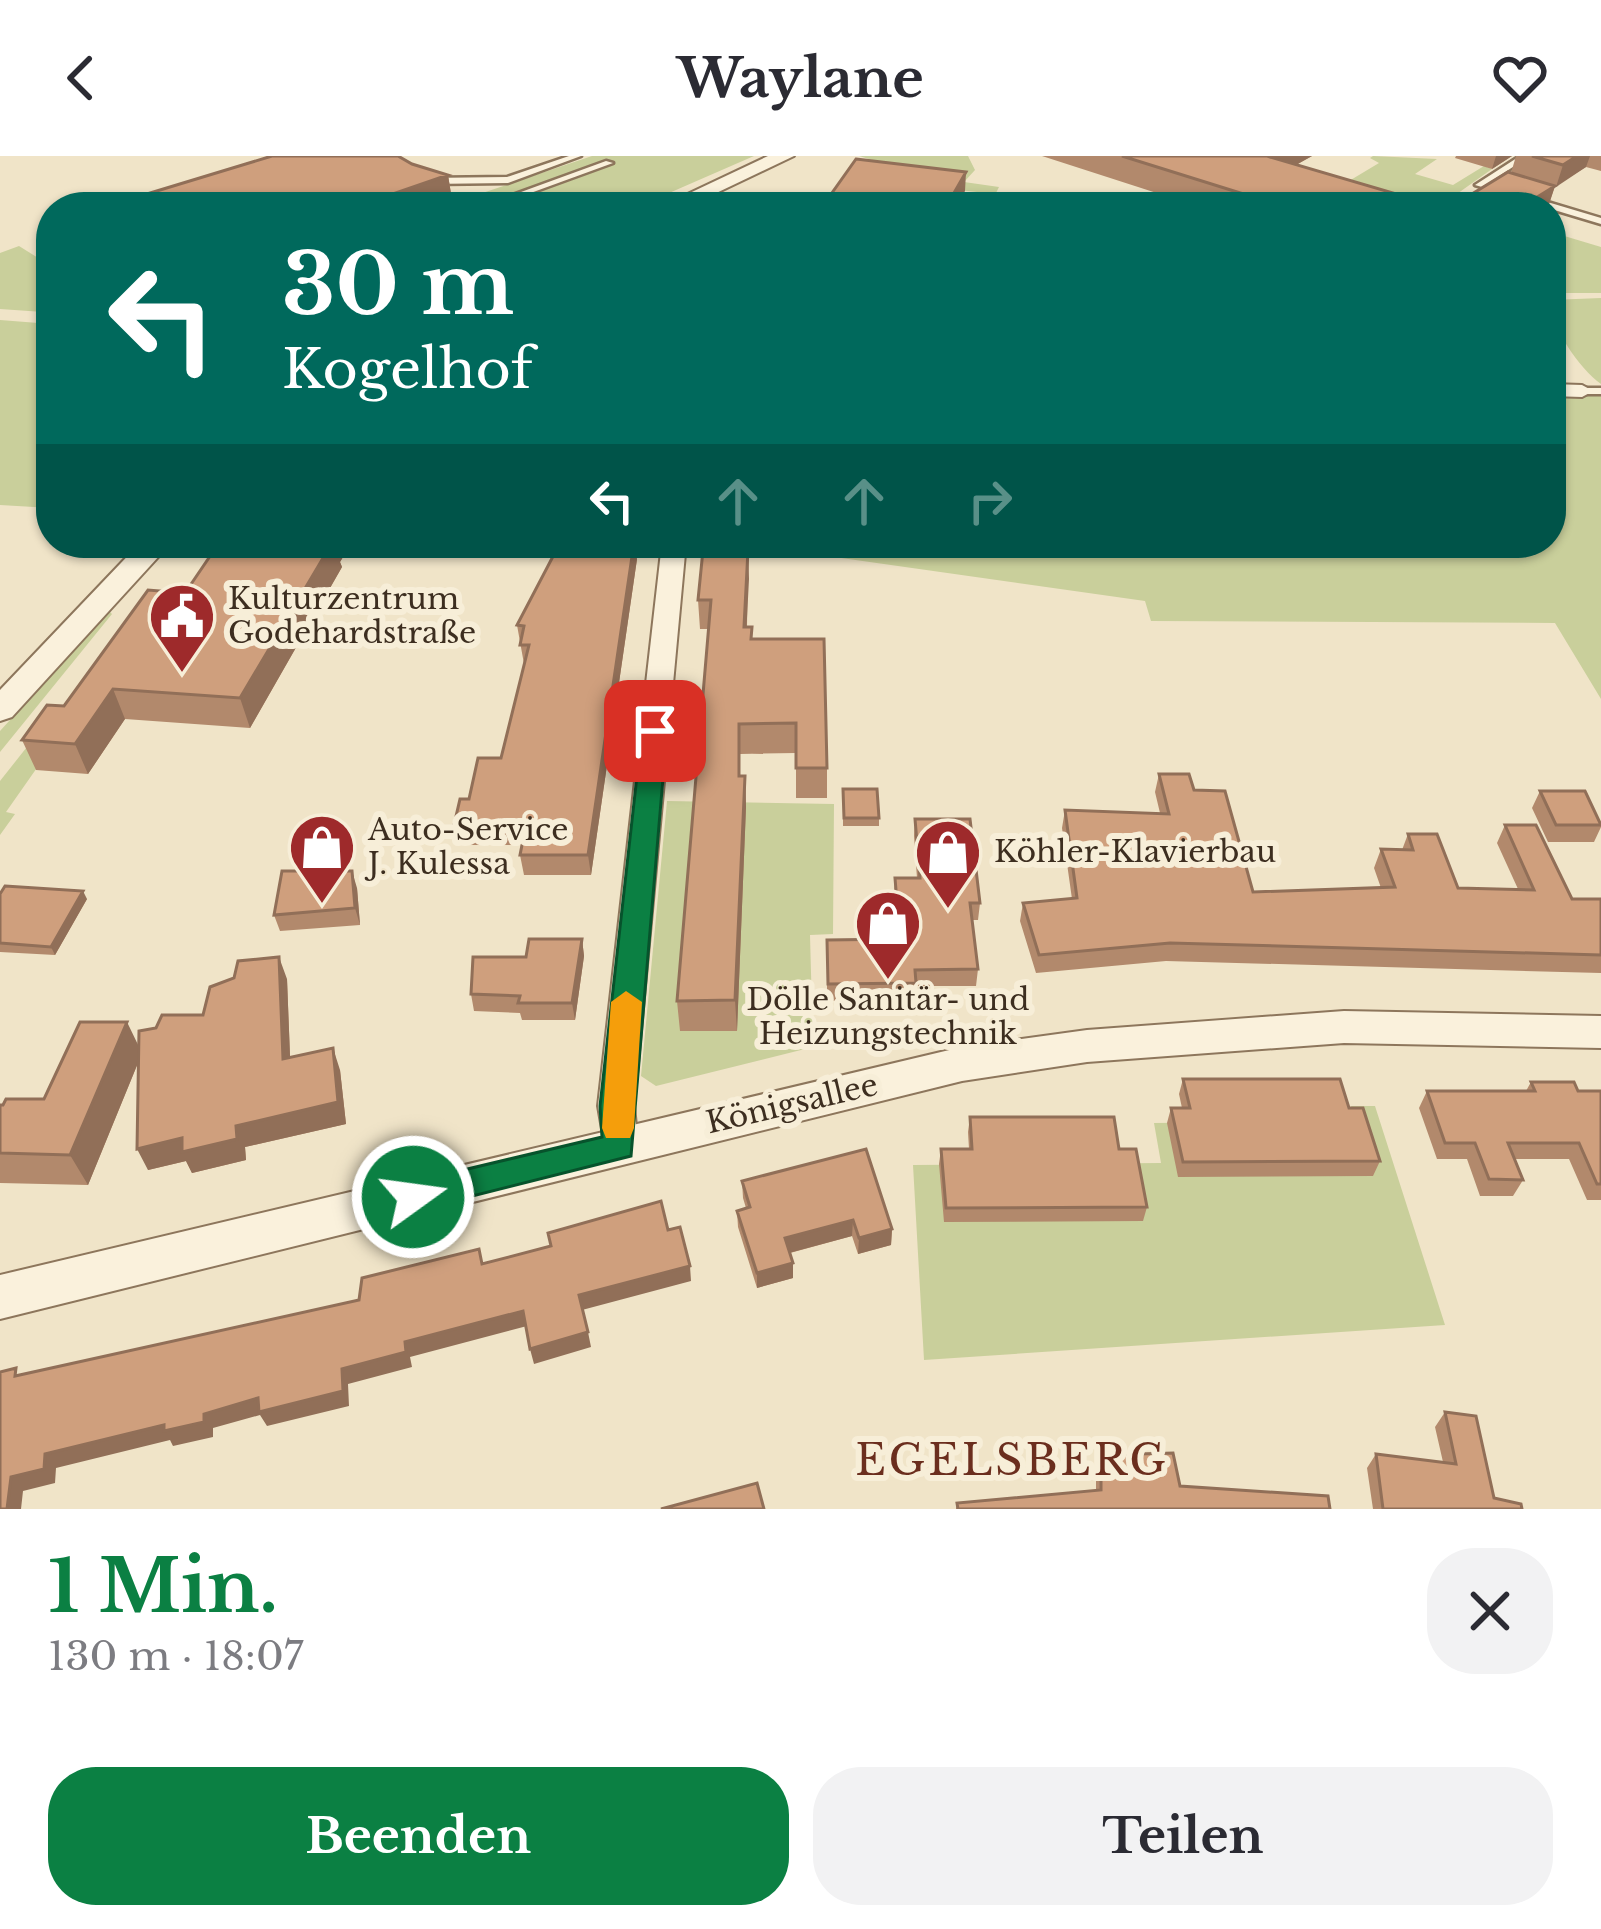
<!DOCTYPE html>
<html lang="de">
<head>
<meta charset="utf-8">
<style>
	body { margin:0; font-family:"Libre Baskerville",serif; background:#f2f2f3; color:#2b2b33; height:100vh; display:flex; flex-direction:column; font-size:45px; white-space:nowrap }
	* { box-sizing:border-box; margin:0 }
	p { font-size:39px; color:#7c7c81 }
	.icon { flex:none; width:66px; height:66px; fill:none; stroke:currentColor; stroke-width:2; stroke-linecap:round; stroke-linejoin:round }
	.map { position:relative; height:1353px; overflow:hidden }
	.side { display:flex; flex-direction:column; background:#fff; flex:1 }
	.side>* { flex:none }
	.guide { position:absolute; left:36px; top:36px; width:1530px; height:366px; border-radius:48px; box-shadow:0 3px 9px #0004; background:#00695c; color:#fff; overflow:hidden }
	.pin { position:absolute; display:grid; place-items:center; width:102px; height:102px; color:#fff; margin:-51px; border-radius:24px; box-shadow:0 6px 18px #0006 }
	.me { position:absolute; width:132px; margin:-66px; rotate:76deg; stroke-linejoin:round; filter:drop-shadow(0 0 9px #0008) }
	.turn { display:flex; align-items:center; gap:42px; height:252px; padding:0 48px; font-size:54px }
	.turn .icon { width:156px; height:156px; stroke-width:2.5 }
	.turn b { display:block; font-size:84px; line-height:102px }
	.lanes { display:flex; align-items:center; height:114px; padding:0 48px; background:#0003; justify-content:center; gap:60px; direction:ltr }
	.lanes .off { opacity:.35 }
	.round { display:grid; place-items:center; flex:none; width:126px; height:126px; border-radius:48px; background:#f2f2f3 }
	.summary { display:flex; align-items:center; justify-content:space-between; height:204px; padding:0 48px }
	h1 { font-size:72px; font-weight:800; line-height:90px; color:#0b8043 }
	.primary-button { display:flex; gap:24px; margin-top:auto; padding:24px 48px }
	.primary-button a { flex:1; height:138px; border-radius:48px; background:#0b8043; color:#fff; font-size:48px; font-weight:800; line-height:138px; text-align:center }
	.primary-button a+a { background:#f2f2f3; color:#2b2b33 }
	header { display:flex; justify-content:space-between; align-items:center; height:156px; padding:0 48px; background:#fff; font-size:54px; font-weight:800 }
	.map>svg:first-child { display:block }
</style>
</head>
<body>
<header><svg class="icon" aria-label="back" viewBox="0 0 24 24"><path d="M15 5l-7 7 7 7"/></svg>Waylane<svg class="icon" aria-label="heart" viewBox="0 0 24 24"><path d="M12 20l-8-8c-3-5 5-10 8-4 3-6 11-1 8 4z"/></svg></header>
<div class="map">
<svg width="1601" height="1353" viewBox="0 0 1601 1353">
	<rect width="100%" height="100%" fill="#f0e4c8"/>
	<!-- green -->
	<path fill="#c9cf9b" d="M592,0H754L637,51H441Z
		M859,0H968L975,14L964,26L999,31L990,49L974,43L977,36L867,24L879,6Z
		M1373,0L1437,3L1415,18L1453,29L1484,10L1492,13L1454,40L1440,36L1414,51H1280L1349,25L1379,7L1370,2Z
		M1551,76L1601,91V137H1551Z
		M19,90L51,110V146L43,156L0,153V97Z
		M1601,142V228C1579,212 1551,172 1551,144Z
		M0,164L51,168V352L0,349Z
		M1551,240H1601V543L1555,467L1151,465L1145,445L735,387H1551Z
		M109,455L112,458L0,596V575Z
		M38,577L60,579L6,656L15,658L0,679V625Z
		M667,645L834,648L833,778L810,779L813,891L656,930L641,920Z
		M1351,950H1375L1445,1169L924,1204L913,1009L1161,1007L1154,967L1356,965Z"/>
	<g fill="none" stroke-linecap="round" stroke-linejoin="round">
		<defs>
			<path id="service" d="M569,0H581L508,27L428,28L424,25L428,22L507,21Z
				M1520,0H1530L1482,31L1475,29Z
				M606,5L613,7L492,51H480Z
				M1534,42L1601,62V68L1531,47L1530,45Z
				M1601,232V238H1582L1577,235L1582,232Z"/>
			<path id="minor" d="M1551,228L1582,229L1593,235L1582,241L1551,240Z
				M662,387H686L634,950L638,991L633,1002L620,1006L607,1002L598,950Z"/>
			<path id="tertiary" d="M768,0H794L687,51H660Z
				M140,387H171L12,561L0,565V534Z
				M1344,855L1601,860V892L1344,887L1087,906L962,925L0,1163V1119L962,891L1087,874Z"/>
		</defs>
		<!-- service casing -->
		<use href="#service" stroke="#8d765c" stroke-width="5"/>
		<!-- minor casing -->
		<use href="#minor" stroke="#8d765c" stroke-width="4"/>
		<!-- tertiary casing -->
		<use href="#tertiary" stroke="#8d765c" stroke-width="4"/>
		<!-- service -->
		<use href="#service" fill="#faf1dc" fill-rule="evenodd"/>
		<!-- minor -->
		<use href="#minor" fill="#faf1dc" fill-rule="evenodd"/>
		<!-- tertiary -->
		<use href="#tertiary" fill="#faf1dc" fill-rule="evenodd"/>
	</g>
	<!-- wall -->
	<path fill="#b2896c" d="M1042,0H1312L1296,9L1433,51H1200Z
		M1456,0H1512L1492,13L1455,2Z
		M1516,0H1601V15L1586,11L1555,30L1548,51H1465L1467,41L1511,17Z
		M412,8L448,19L452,44L432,51H104Z
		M219,387H344L346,396L340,406L342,411L250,572L125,563L88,618L36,614L22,584L64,550L185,437Z
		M748,394L747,471L752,483L827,612V642H796V597L740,598V620H745L746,651L737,875H680L677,845L709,473H700L698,444Z
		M637,403L591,719H524L520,699L521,689H458L454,669L469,643L501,602L524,508L517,469Z
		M1159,618L1194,634L1253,736L1381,732L1374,712L1381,693L1402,694L1408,678L1458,732L1518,733L1497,687L1505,669L1572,743H1601V817L1166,805L1036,817L1020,765L1023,747L1072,743L1062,672L1065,654L1160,657L1155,636Z
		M843,633L879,662V670H843Z
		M1540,635L1601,667V671L1594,686H1548L1532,652Z
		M915,663L980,747L978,764H972L978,813L976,830H916L915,844L827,845V784L898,783L894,738L895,722H917L914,680Z
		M357,732L360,769L280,775L274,759Z
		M0,738L87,743L55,799L0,796Z
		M582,783L584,800L575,864H522L520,857L474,855L471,838L526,801Z
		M287,823L290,901L340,914L346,968L245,991L246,1004L192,1017L186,1005L148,1014L138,907L88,1029L0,1027V949L44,943L139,890L203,859Z
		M1183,923L1349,952L1380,1005L1373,1020L1178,1021L1167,967L1171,952H1182L1179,938Z
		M1531,926L1578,935H1601V1044H1587L1569,1003H1514L1523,1024L1513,1040H1480L1467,1003H1437L1419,952L1427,935H1526Z
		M970,961L1119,993L1147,1051L1143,1065L944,1066L939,1008L941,993H969L968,976Z
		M742,1025L892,1073L891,1089L858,1098L852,1080L790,1097L793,1122L757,1132L738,1071L737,1055L746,1052L743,1042Z
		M1445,1256L1494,1342L1522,1353H1373L1367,1312L1376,1298L1443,1306L1435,1271Z
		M1101,1299L1180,1330L1330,1353H956L957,1347L1096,1334V1313Z"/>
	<!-- shaded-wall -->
	<path fill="#916f58" d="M1272,0H1312L1265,26Z
		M1496,0H1512L1492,13Z
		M1577,0H1590L1586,11L1556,31L1563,9Z
		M966,16L965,35L956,51H946Z
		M448,19L452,44L432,51H362L361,49Z
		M1555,30L1548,51H1521Z
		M342,40L344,51H307Z
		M331,387H344L346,396L340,406L342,411L250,572L240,542Z
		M635,387L637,403L591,719L588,699Z
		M748,394L749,423L745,501L744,471Z
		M113,533L125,563L88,618L75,588Z
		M745,620L746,651L737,875L735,844Z
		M352,715L357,732L360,769L355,752Z
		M83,735L87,743L55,799L51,791Z
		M582,783L584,800L575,864L572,847Z
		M279,801L287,823L291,925L283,903Z
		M127,866L142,897L88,1029L70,999Z
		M333,892L340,914L346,968L245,991L246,1004L192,1017L186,1005L148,1014L137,993L236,970Z
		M853,1064L852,1080L785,1098V1082Z
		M892,1073L891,1089L858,1098L859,1082Z
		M793,1107V1122L757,1132V1117Z
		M690,1110L691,1125L582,1154L579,1139Z
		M523,1155L527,1170L410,1201L412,1211L348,1228L349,1250L267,1270L260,1259L213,1272V1281L173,1290L170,1284L56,1312L55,1327L23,1335L21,1353H7L11,1321L45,1298L204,1258L342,1213L405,1186Z
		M588,1176L591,1191L534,1208L530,1193Z"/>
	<!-- building -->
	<path fill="#cf9f7d" stroke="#916f58" stroke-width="3" d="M272,0H398L412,8L448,19L361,49L342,40L307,51H104Z
		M1122,0H1272L1270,1L1434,49L1431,51H1285Z
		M1532,0H1577L1563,9Z
		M856,3L966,16L946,51H822Z
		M1508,16L1555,30L1521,51H1501L1467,41Z
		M219,387H332L240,542L113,533L75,588L22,584L47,549L64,550L148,434L185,437Z
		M560,387H634L588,699H520L525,674H519L520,669H454L460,643H469L478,602H501L529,489H520L524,470L517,469Z
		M703,394H748L744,471H752L751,483H824L827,612H796V567L739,568V620H745L735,844L677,845L711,444H698Z
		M1159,618H1189L1194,634L1225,635L1253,736L1395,731L1381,693L1413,694L1408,678H1437L1458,732L1534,734L1505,669H1536L1572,743H1601V799L1170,787L1039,799L1023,747L1077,742L1065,654L1169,658Z
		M843,633H877L879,662H844Z
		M1540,635H1585L1601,669H1556Z
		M915,663H970L980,747H970L978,813L915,814L916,827L828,828L827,784L900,783L895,722H920Z
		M282,715H352L355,752L274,759Z
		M5,730L83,735L51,791L0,787V738Z
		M529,783H582L572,847H518L520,840L471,838L473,801H526Z
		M279,801L283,903L333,892L338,946L236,970L237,983L182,996V982L137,993L139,875L156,872L162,859H203L210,831L234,822L238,805Z
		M80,866H127L70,999L0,997V949H3L6,943H44Z
		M1183,923H1340L1349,952H1363L1380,1005L1183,1006L1171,952H1190Z
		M1531,926H1574L1578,935H1601V1028H1597L1579,987H1508L1523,1024L1489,1023L1475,987H1445L1427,935H1535Z
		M970,961H1114L1119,993H1136L1147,1051L946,1052L941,993H972Z
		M866,993L892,1073L859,1082L853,1064L785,1082L793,1107L757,1117L737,1055L750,1051L742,1025Z
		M661,1045L668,1074L680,1071L690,1110L579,1139L588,1176L530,1193L523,1155L405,1186L406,1196L342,1213L343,1235L259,1256L258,1242L204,1258V1266L164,1275V1269L45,1298L44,1313L11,1321L7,1353H0V1216L16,1212L15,1220L359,1144L362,1122L479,1093L482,1108L551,1090L548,1077Z
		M1445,1256L1476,1260L1494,1342L1521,1348L1522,1353H1383L1376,1298L1456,1308Z
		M1173,1297L1180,1330L1328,1340L1330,1353H958L957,1347L1101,1334V1299Z
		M757,1327L764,1353H661Z"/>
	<!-- route -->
	<path fill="#0b8043" stroke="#07532c" stroke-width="3" d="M655,567L667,575L631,1000L413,1055L401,1051L396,1041L401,1030L413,1026L602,981L600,950L642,575Z"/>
	<!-- slow -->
	<path fill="#f59e0b" d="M626,835L642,846L634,972L630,982H606L602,972L611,846Z"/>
	<!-- icons -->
	<defs>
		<symbol id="civic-pin" viewBox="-11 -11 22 30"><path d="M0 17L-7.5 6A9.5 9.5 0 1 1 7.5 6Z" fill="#9e2a2b" stroke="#f7eed8"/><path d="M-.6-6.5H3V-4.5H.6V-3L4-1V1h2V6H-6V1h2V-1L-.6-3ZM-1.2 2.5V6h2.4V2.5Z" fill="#fff"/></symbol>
		<symbol id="shop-pin" viewBox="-11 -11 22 30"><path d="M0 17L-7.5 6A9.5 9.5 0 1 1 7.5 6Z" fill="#9e2a2b" stroke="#f7eed8"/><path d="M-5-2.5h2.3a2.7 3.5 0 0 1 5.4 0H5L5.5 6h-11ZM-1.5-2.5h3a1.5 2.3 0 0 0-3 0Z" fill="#fff"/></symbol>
	</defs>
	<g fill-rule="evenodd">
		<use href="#civic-pin" x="144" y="422" width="76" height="104"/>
		<use href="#shop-pin" x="284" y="653" width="76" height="104"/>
		<use href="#shop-pin" x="910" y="658" width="76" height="104"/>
		<use href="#shop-pin" x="850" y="729" width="76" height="104"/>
	</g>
	<g text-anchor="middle" stroke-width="12" stroke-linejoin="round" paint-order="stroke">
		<!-- poi labels -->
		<g font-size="30" fill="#3d2e20" stroke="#f7eed8" text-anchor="start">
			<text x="228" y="453">Kulturzentrum<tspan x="228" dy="34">Godehardstraße</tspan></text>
			<text x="368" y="684">Auto-Service<tspan x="368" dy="34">J. Kulessa</tspan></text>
			<text x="994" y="706">Köhler-Klavierbau</text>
			<text x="888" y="854" text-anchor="middle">Dölle Sanitär- und<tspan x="888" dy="34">Heizungstechnik</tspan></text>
		</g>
		<!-- street labels -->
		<g font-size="30" fill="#3d2e20" stroke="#f7eed8">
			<text transform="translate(792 948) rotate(-13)" y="10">Königsallee</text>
		</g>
		<!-- near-quarter labels -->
		<g font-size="42" letter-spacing="3" fill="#6b2e1e" stroke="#f7eed8">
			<text x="1012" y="1319">EGELSBERG</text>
		</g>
	</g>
</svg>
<div class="pin" style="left:655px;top:575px;background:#d93025"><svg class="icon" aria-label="arrive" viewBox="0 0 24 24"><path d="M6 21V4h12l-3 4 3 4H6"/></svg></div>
<svg class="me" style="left:413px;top:1041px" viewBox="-20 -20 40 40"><circle r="17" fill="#0b8043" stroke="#fff" stroke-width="3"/><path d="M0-11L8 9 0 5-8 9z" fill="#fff"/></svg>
<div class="guide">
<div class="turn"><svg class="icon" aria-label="left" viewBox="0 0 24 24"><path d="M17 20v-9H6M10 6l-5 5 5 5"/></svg><div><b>30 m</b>Kogelhof</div></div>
<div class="lanes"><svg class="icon" aria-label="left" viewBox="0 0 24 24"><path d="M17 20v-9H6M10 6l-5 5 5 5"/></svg><svg class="icon off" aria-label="ahead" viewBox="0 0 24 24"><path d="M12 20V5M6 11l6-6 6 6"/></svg><svg class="icon off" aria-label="ahead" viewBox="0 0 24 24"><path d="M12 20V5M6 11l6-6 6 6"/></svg><svg class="icon off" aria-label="right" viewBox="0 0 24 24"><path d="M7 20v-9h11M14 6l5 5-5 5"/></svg></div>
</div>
</div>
<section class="side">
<div class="summary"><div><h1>1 Min.</h1><p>130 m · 18:07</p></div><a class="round"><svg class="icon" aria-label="close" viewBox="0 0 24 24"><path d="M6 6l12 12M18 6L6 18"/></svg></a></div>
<div class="primary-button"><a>Beenden</a><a>Teilen</a></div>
</section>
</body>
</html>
